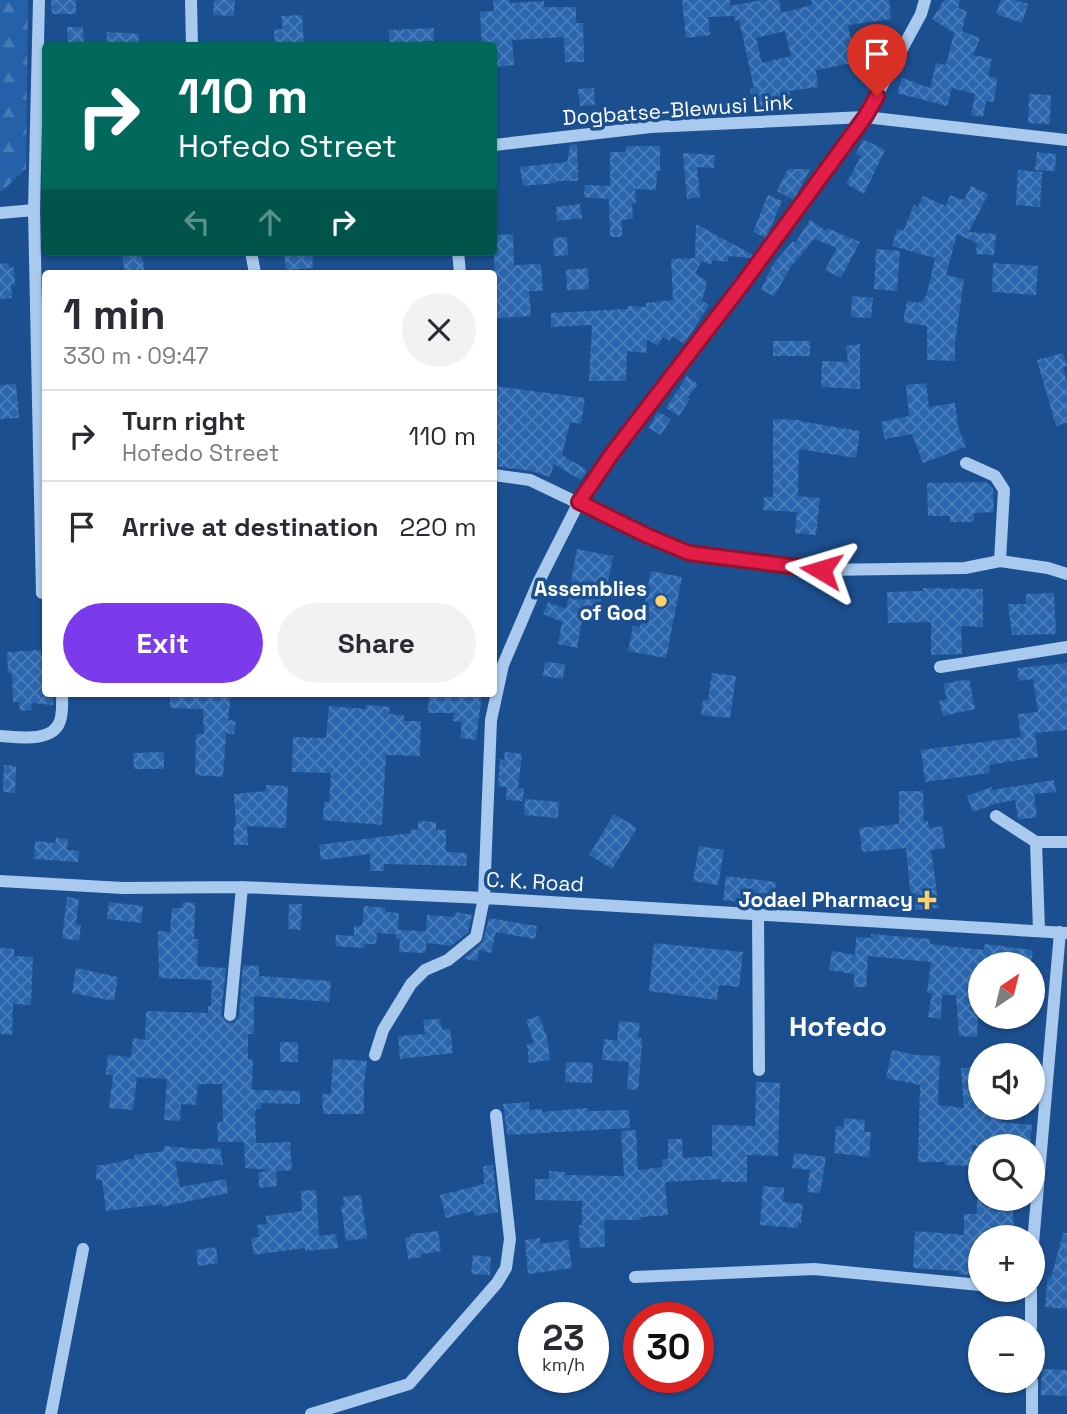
<!DOCTYPE html>
<html lang="en">
<head>
<meta charset="utf-8">
<style>
	body { margin:0; font-family:"Space Grotesk",sans-serif; background:#f2f2f3; color:#2b2b33; height:100vh; display:flex; flex-direction:column; font-size:26px; white-space:nowrap }
	* { box-sizing:border-box; margin:0 }
	p { font-size:23px; color:#7c7c81 }
	.icon { flex:none; width:38px; height:38px; fill:none; stroke:currentColor; stroke-width:2; stroke-linecap:round; stroke-linejoin:round }
	.map { position:relative; flex:1; overflow:hidden }
	.panel { position:absolute; left:42px; top:270px; width:455px; height:427px; display:flex; flex-direction:column; background:#fff; border-radius:7px; box-shadow:0 2px 5px #0004 }
	.panel>* { flex:none }
	.top-card { position:absolute; left:42px; top:42px; width:455px; height:214px; border-radius:7px; box-shadow:0 2px 5px #0004; background:#00695c; color:#fff; overflow:hidden }
	.needle { width:46px; rotate:35deg }
	.fabs { position:absolute; left:968px; top:952px; display:grid; gap:14px }
	.fabs a { display:grid; place-items:center; width:77px; height:77px; border-radius:50%; background:#fff; box-shadow:0 2px 5px #0004; font-size:35px }
	.speed { position:absolute; left:518px; top:1302px; display:flex; gap:14px; font-size:35px; font-weight:700; text-align:center }
	.speed>* { display:grid; place-content:center; width:91px; height:91px; border-radius:50%; background:#fff; box-shadow:0 2px 5px #0004; line-height:1 }
	.speed small { font-size:18px; font-weight:400 }
	.speed .limit { border:10px solid #d22; background:#fff; color:#111 }
	.pin { position:absolute; display:grid; place-items:center; width:60px; height:60px; color:#fff; margin:-72px -30px; border-radius:50% 50% 50% 0; rotate:-45deg; box-shadow:0 0 7px #0007 }
	.pin .icon { rotate:45deg }
	.me { position:absolute; width:77px; margin:-38px; rotate:277deg; stroke-linejoin:round; filter:drop-shadow(0 0 5px #0008) }
	.turn { display:flex; align-items:center; gap:24px; height:147px; padding:0 21px; font-size:32px }
	.turn .icon { width:91px; height:91px; stroke-width:2.5 }
	.turn b { display:block; font-size:49px; line-height:60px }
	.lanes { display:flex; align-items:center; height:66px; padding:0 21px; background:#0003; justify-content:center; gap:35px; direction:ltr }
	.lanes .off { opacity:.35 }
	.round { display:grid; place-items:center; flex:none; width:74px; height:74px; border-radius:37px; background:#f2f2f3 }
	.overview { display:flex; align-items:center; justify-content:space-between; height:119px; padding:0 21px }
	h1 { font-size:42px; font-weight:600; line-height:52px }
	.primary-button { display:flex; gap:14px; margin-top:auto; padding:14px 21px }
	.primary-button a { flex:1; height:80px; border-radius:42px; background:#7c3aed; color:#fff; font-size:28px; font-weight:600; line-height:80px; text-align:center }
	.primary-button a+a { background:#f2f2f3; color:#2b2b33 }
	ul { padding:0; list-style:none }
	li { display:flex; align-items:center; gap:21px; height:91px; padding:0 21px; border-top:2px solid #e1e1e2 }
	li div { flex:1 }
	li b { display:block; font-size:26px }
	li em { font-style:normal }
	.map>svg:first-child { display:block }
</style>
</head>
<body>
<div class="map">
<svg width="1067" height="1414" viewBox="0 0 1067 1414">
	<defs>
		<pattern id="forest-firs" width="22" height="20" patternUnits="userSpaceOnUse" patternTransform="scale(1.75)"><rect width="22" height="20" fill="#2461a8"/><path d="M5 1l3.5 6h-7zM16 11l3.5 6h-7z" fill="#4579b5"/></pattern>
		<pattern id="building-cross-hatch" width="8" height="8" patternUnits="userSpaceOnUse" patternTransform="scale(1.75)"><rect width="8" height="8" fill="#2a66ad"/><path d="M0 0l8 8M0 8l8-8" fill="none" stroke="#4a7db9"/></pattern>
	</defs>
	<rect width="100%" height="100%" fill="#1b4f8f"/>
	<!-- forest -->
	<path fill="url(#forest-firs)" d="M0,0H28L26,169L0,193Z"/>
	<!-- building -->
	<path fill="url(#building-cross-hatch)" fill-rule="evenodd" d="M51,0H76V14H52Z
		M214,0H235L234,16L213,15Z
		M493,0H510V3L544,1V7H576V23H583L584,62H565L564,37L512,40L514,65L494,67V46H482L480,12L494,11Z
		M682,0H730V6L762,0H779L781,13L808,6L812,4L811,0H889L891,19L848,25L856,62L816,70L818,87L789,91L792,101L755,109L750,89L754,88L739,20L735,21L734,16L708,17L710,35L686,38ZM785,31L791,56L762,63L756,38Z
		M944,0H960L958,8L967,11L962,31L980,38L973,55L992,59L988,76L997,78L994,102L986,101L983,117L971,115L975,94L952,88L947,106L897,93L902,78L930,88L936,63L946,65L954,33L932,19Z
		M1001,0H1015L1028,4L1022,23L996,14Z
		M302,15L304,46H288L287,42L275,43L274,30L283,29L281,16Z
		M67,27H83L84,46H68Z
		M434,28V41H422V46H390L389,30Z
		M107,32L139,34L138,46H106Z
		M594,88L595,105L580,106L578,89Z
		M1029,94L1051,95L1050,124L1028,123Z
		M863,139L885,150L864,194L846,184L861,156L856,154Z
		M577,144L578,181H557V183L523,186L520,167L567,162L570,145Z
		M626,146H660V171H657L656,190L635,189L636,203L632,204L633,219L622,220V237H610L609,199L584,197L585,185L610,186V152H626Z
		M1037,152L1056,154L1055,171L1035,170Z
		M683,153L715,155L714,168L697,167L700,197L687,199Z
		M788,169H810L794,200L777,191Z
		M1018,170L1042,172L1040,207L1016,205Z
		M971,186L988,194L969,232L996,234L994,255L976,254L977,243L957,234L946,275L964,279L955,342V361L927,360V326L903,322L907,301L921,303L927,294L935,258L892,246L897,229L903,231L914,205L918,207L923,196L946,206L950,195L964,200Z
		M768,195L782,201L766,238L753,232Z
		M580,204L582,218L557,221L556,207Z
		M810,220L826,231L827,228L860,242L841,278L825,270L837,248L814,239L790,268L774,296L761,290L772,266L793,241L795,243Z
		M696,224L753,255L751,258L728,256V262L712,260L711,265L702,261L695,273L707,281L702,301L709,305L684,344L672,336L670,341L663,337L657,346L647,339L646,353L627,351L626,381H589L592,325L551,327V313L628,309V306L646,307V303L673,300L671,259L697,258L695,257Z
		M513,234L514,265L541,264L543,291H529L531,316L495,318L494,235Z
		M567,237L568,255L554,256L553,238Z
		M876,249L900,251L897,291L874,289Z
		M122,252H141L145,273H125Z
		M284,252H312L313,268L286,270Z
		M9,263V268L14,267L15,285H11L12,298L0,299V264Z
		M993,263L1038,266L1036,295L992,292Z
		M588,268L589,289L567,290L566,270Z
		M852,296L873,298L871,318L851,317Z
		M773,341H810V356H773Z
		M860,344V389L821,387L822,361L848,362L846,346Z
		M1063,353L1067,366L1063,367L1067,383V423L1056,426L1037,360Z
		M687,376L698,384L688,397L690,399L679,416L666,408Z
		M926,383L929,407L955,403L958,426L966,447L923,463L912,434L885,439L881,422L909,416L906,385Z
		M16,384L19,418L0,419V385Z
		M494,386L585,398L581,424L570,422L562,455L587,470L581,480L554,464L550,477L531,471L494,466L495,407H494Z
		M658,412L671,419L661,435L649,428Z
		M773,419L799,420V421L860,431L856,458L799,449L798,496L820,498L816,535L795,533L797,512L763,510L764,497H773Z
		M986,482L993,489L994,512L974,513V522H950V516H928L927,483Z
		M577,549L613,556L608,582H605L598,612L584,609L577,648L558,644L562,622L543,614L548,602L566,609Z
		M651,571L682,577L666,658L628,651L633,626L640,627Z
		M923,588L983,589V627L961,626L962,654L931,655V622L888,623L887,592L923,591Z
		M1054,593L1056,634L1012,635L1008,604H1026V594Z
		M41,650V655H46V693H53V705L31,703L32,710L20,711L19,702H13L12,672L8,673L7,652Z
		M545,662L565,664L563,679L543,676Z
		M1067,663V730L1035,733L1038,757L989,765L990,773L925,782L921,750L1021,737L1018,714L1038,712L1033,679L1019,681L1017,668Z
		M712,673L736,676L730,718L701,715L703,700H708Z
		M969,679L975,709L943,716L939,701L947,699L943,684Z
		M170,693L231,695L228,720L236,721L234,734L226,733L223,777L195,775L196,734H204L203,709L170,708Z
		M429,693L482,694L476,740L460,738L462,722L453,721L454,713H428Z
		M366,705L390,707L389,714L404,715V721H421L420,756L386,755L382,825L323,820L324,802L329,803L331,773L292,772L293,737L326,738L329,706L366,709Z
		M164,752V769H134L133,753Z
		M505,752L522,754L518,788L524,789L523,801L506,800L507,787L498,786L500,759L504,760Z
		M4,765L16,766L15,793L3,792Z
		M1054,780L1056,792L1034,794L1037,817L1018,820L1015,800L998,803L973,812L967,796L992,787V790Z
		M266,785L288,786L286,828L247,826L248,845H234V826H236L234,794L266,791Z
		M899,791H923L924,822L928,821L929,828L942,826L945,848L931,850L939,908L898,912L899,899L911,900L906,848L862,852L859,828L899,824Z
		M525,799L559,802L558,818L524,815Z
		M614,814L637,828L612,869L589,855Z
		M418,821L436,822V830H446V852L467,853L466,866L384,864V871H370V854L321,860L319,845L411,833V829L418,830Z
		M56,838L68,839L67,850L79,851L78,862L34,859L35,841L55,843Z
		M699,846L724,850L718,885L693,881Z
		M726,876L776,882L773,906L723,900Z
		M67,897L79,899L76,924L81,925L79,941L62,938Z
		M109,902L143,906L141,923L107,919Z
		M183,902L195,903L194,939H198L197,966L226,968L221,1014L226,1022L234,1023L239,1016L243,965L259,966V976L331,981L329,1002L254,996V1034H248V1059H253L252,1090L300,1091V1104L261,1103V1109H256L255,1113L256,1143L290,1142L292,1170L276,1171L277,1186L259,1188L258,1173L268,1170L245,1168L244,1142H218L217,1122H223L222,1084H198L196,1105L181,1104L180,1121L164,1120L167,1079L137,1077L133,1110L109,1108L113,1075L106,1074L108,1055L131,1057L133,1038L145,1040L146,1011L208,1013V1006H211L212,980L159,978L158,931L170,932L172,908H182Z
		M289,904H302L301,930L288,929Z
		M364,906L386,908L385,912L399,913L398,930L426,931L427,915L455,917L456,912L472,915L468,932L451,946L426,943V953L399,952L400,939H396V934L377,933L376,944H365L364,948L335,946L336,935L354,936V926H362Z
		M489,918L537,926L535,939L496,932L491,953L479,950L477,961L463,959L482,943Z
		M871,934L930,939V944L984,950L985,944L1033,950L1031,964H980L977,1037L959,1036L956,995H942L941,1019L928,1017L932,993H927L931,962L868,956L866,987H854V974L829,970L832,951L855,955L856,937L871,938Z
		M654,943L743,952L739,987L719,985L717,1000L649,991Z
		M0,948L14,949V956L33,957L31,1005L13,1004L12,1035L0,1034Z
		M76,968L118,977L114,1001L72,993Z
		M539,1016L547,1037L550,1060L529,1063L527,1044L534,1043L526,1020Z
		M440,1019L442,1030L450,1029L453,1053L400,1059L398,1036L425,1034L423,1020Z
		M619,1021L640,1023L638,1038H641L642,1043L638,1090L627,1089L629,1062L602,1060L604,1039L617,1041Z
		M280,1042H298V1062H280Z
		M892,1050L916,1055L940,1056L938,1105L964,1108L961,1068L980,1067V1111L1002,1113L1001,1122L1032,1125L1030,1145L1009,1143V1146H973L972,1166L945,1165V1162H918L920,1085L886,1078Z
		M333,1059L367,1061L364,1084V1114H323L322,1094H331Z
		M566,1062L593,1063L592,1083L565,1082Z
		M756,1082L780,1083L778,1156L747,1155V1182H721V1179L665,1182L668,1215L641,1217V1220H604L605,1247L580,1248L579,1225H582V1201L535,1200V1179H549V1171L565,1172V1175L624,1176L621,1131L636,1130L638,1170L663,1167L662,1159H668V1139H682L683,1158L712,1156V1125L755,1126Z
		M529,1102V1110L542,1109V1112L587,1108L588,1111L629,1110L630,1128L507,1135L503,1104Z
		M844,1118L865,1120L864,1132H871L869,1157L834,1153L836,1126L844,1127Z
		M164,1146L198,1149L220,1148L223,1165L175,1161L180,1187L226,1179L228,1193L162,1207V1204L106,1211L102,1180H96L97,1165H106L135,1158L134,1155L163,1151Z
		M794,1153L826,1157L820,1193L807,1192L810,1170L792,1168Z
		M493,1165L498,1212L475,1216L473,1211L446,1218L440,1195L484,1184L483,1166Z
		M763,1186L784,1188L783,1202L803,1204L801,1224L798,1223V1228L760,1225Z
		M316,1190L319,1236L336,1234L338,1248L305,1251V1248L254,1255L251,1238L259,1237L257,1225L267,1224L266,1216L302,1211L301,1191Z
		M361,1195L367,1238L346,1241L341,1206H344L343,1197Z
		M977,1199H999V1211H1013L1014,1235H980V1276L959,1274V1271L913,1268L915,1231L964,1235V1214H977Z
		M438,1231L441,1251L421,1254L422,1257L408,1259L405,1237H411V1234Z
		M1063,1233H1067V1309L1045,1307L1048,1277L1051,1278Z
		M540,1238V1244L568,1240L572,1268L528,1274L525,1240Z
		M216,1247L218,1263L198,1266L196,1250Z
		M473,1255L491,1257L490,1275L471,1274Z
		M1042,1369L1067,1370V1396L1041,1395Z"/>
	<g fill="none" stroke-linecap="round" stroke-linejoin="round">
		<!-- minor -->
		<path stroke="#a9c9ee" stroke-width="12" d="M39,0L34,210L42,593
			M191,0L192,46
			M494,145L651,127L865,117L1067,140
			M0,213L34,210
			M251,252L255,273
			M458,252L460,273
			M966,463L995,476L1004,490L1000,561L1048,568L1067,574
			M494,475L530,480L647,536L689,553L821,570L965,568L1000,561
			M940,667L1067,647
			M0,736C18,737 53,743 60,721C63,713 62,701 62,693
			M996,816L1036,842L1039,931
			M1036,842H1067
			M0,881L123,888L242,887L484,898L1067,933
			M758,913L759,1070
			M230,1015L242,887
			M375,1055L383,1030L411,984L425,970L448,960L476,937L484,898L491,720L503,665L538,583L579,502L611,455L741,286L865,117L921,14L925,0
			M1032,1255L1060,932
			M635,1277L814,1269L980,1285
			M1031,1290V1328
			M1032,1381V1414
			M51,1414L83,1249
			M311,1414L409,1384L497,1283L506,1268L510,1239L496,1115"/>
	</g>
	<g fill="none" stroke-linecap="round" stroke-linejoin="round">
		<defs>
			<path id="route" d="M821,570L689,553L648,536L579,502L611,455L741,286L865,117L877,96"/>
		</defs>
		<!-- route casing -->
		<use href="#route" stroke="#92132f" stroke-width="18"/>
		<!-- route -->
		<use href="#route" stroke="#e11d48" stroke-width="12"/>
	</g>
	<!-- markers -->
	<g fill="#ffd166" stroke="#1b4f8f" stroke-width="2.5">
		<circle cx="661" cy="601" r="7"/>
		<path d="M923.5 889.5h7v7h7v7h-7v7h-7v-7h-7v-7h7z"/>
	</g>
	<g text-anchor="middle" stroke-width="7" stroke-linejoin="round" paint-order="stroke">
		<!-- street labels -->
		<g font-size="21" fill="#fff" stroke="#1b4f8f">
			<text transform="translate(678 110) rotate(-4)" y="7">Dogbatse-Blewusi Link</text>
			<text transform="translate(535 882) rotate(3)" y="7">C. K. Road</text>
		</g>
		<!-- poi labels -->
		<g font-size="21" font-weight="bold" fill="#fff" stroke="#1b4f8f" text-anchor="end">
			<text x="647" y="596">Assemblies<tspan x="647" dy="24">of God</tspan></text>
			<text x="913" y="907">Jodael Pharmacy</text>
		</g>
		<!-- district labels -->
		<g font-size="28" font-weight="bold" fill="#fff" stroke="#1b4f8f">
			<text x="838" y="1036">Hofedo</text>
		</g>
	</g>
</svg>
<div class="fabs">
<a><svg class="needle" viewBox="-14 -14 28 28"><path d="M0-13l5 13h-10z" fill="#e53935"/><path d="M0 13l5-13h-10z" fill="#7c7c81"/></svg></a>
<a><svg class="icon" aria-label="sound" viewBox="0 0 24 24"><path d="M4 9h4l5-4v14l-5-4H4zM17 9q2 3 0 6"/></svg></a>
<a><svg class="icon" aria-label="search" viewBox="0 0 24 24"><circle cx="10" cy="10" r="6"/><path d="M15 15l6 6"/></svg></a>
<a>+</a>
<a>−</a>
</div>
<div class="speed"><div>23<small>km/h</small></div><div class="limit">30</div></div>
<div class="pin" style="left:877px;top:96px;background:#d93025"><svg class="icon" aria-label="arrive" viewBox="0 0 24 24"><path d="M6 21V4h12l-3 4 3 4H6"/></svg></div>
<svg class="me" style="left:821px;top:570px" viewBox="-20 -20 40 40"><path d="M0-17L14 15 0 8-14 15z" fill="#e11d48" stroke="#fff" stroke-width="4"/></svg>
<div class="top-card">
<div class="turn"><svg class="icon" aria-label="right" viewBox="0 0 24 24"><path d="M7 20v-9h11M14 6l5 5-5 5"/></svg><div><b>110 m</b>Hofedo Street</div></div>
<div class="lanes"><svg class="icon off" aria-label="left" viewBox="0 0 24 24"><path d="M17 20v-9H6M10 6l-5 5 5 5"/></svg><svg class="icon off" aria-label="ahead" viewBox="0 0 24 24"><path d="M12 20V5M6 11l6-6 6 6"/></svg><svg class="icon" aria-label="right" viewBox="0 0 24 24"><path d="M7 20v-9h11M14 6l5 5-5 5"/></svg></div>
</div>
<section class="panel">
<div class="overview"><div><h1>1 min</h1><p>330 m · 09:47</p></div><a class="round"><svg class="icon" aria-label="close" viewBox="0 0 24 24"><path d="M6 6l12 12M18 6L6 18"/></svg></a></div>
<ul>
<li><svg class="icon" aria-label="right" viewBox="0 0 24 24"><path d="M7 20v-9h11M14 6l5 5-5 5"/></svg><div><b>Turn right</b><p>Hofedo Street</p></div><em>110 m</em></li>
<li><svg class="icon" aria-label="arrive" viewBox="0 0 24 24"><path d="M6 21V4h12l-3 4 3 4H6"/></svg><div><b>Arrive at destination</b></div><em>220 m</em></li>
</ul>
<div class="primary-button"><a>Exit</a><a>Share</a></div>
</section>
</div>
</body>
</html>
